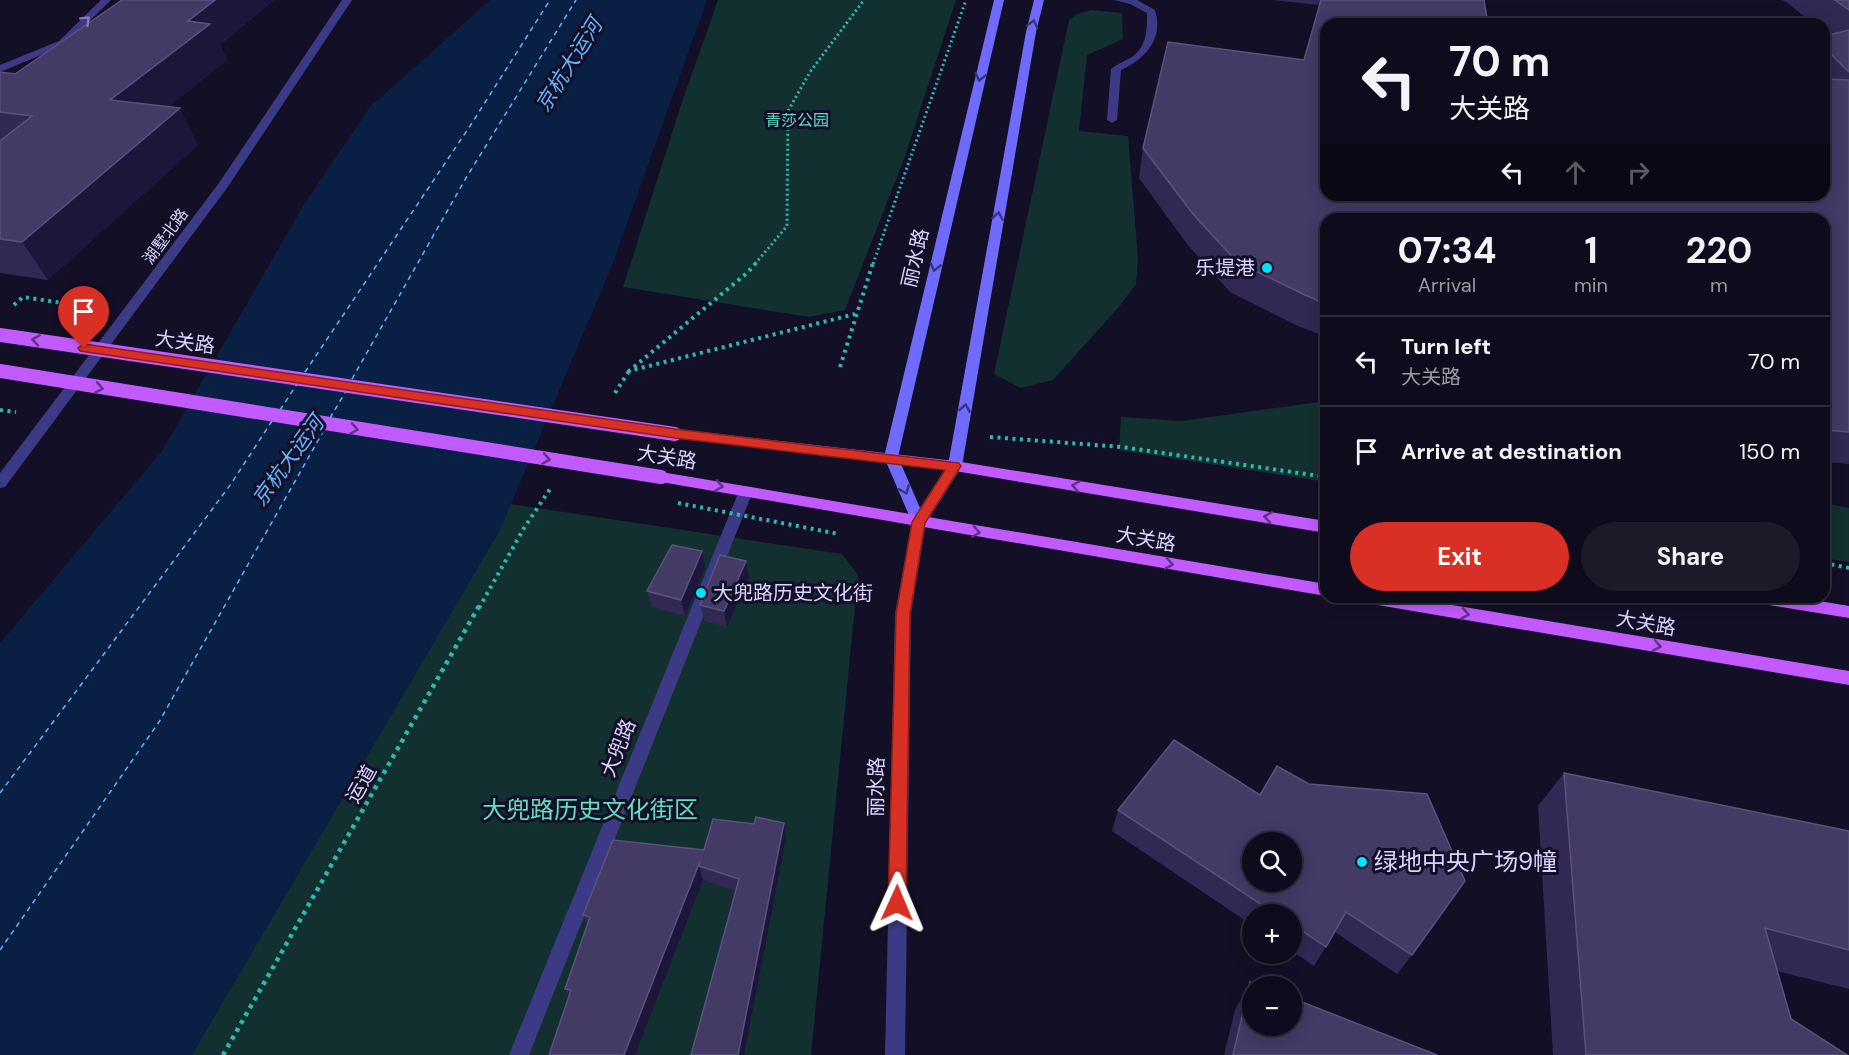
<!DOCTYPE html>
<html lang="en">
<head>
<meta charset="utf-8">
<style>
	body { margin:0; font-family:"DM Sans","Noto Sans SC",sans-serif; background:#1c1929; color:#f1f3f6; height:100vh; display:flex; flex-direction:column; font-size:22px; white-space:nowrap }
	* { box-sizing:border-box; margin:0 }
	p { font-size:20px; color:#9b9ba3 }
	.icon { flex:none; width:33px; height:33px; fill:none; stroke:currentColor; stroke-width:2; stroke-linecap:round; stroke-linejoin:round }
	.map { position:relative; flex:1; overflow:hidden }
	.side { position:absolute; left:1320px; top:213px; width:510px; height:390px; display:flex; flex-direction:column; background:#0e0b1c; border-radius:18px; box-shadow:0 3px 15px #0003,0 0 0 2px #2e2b3b }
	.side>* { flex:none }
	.guide { position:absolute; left:1320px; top:18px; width:510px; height:183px; border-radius:18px; box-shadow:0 3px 15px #0003,0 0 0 2px #2e2b3b; background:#0e0b1c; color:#f1f3f6; overflow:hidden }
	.fabs { position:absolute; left:1242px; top:832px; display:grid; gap:12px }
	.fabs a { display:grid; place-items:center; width:60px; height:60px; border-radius:50%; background:#0e0b1c; box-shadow:0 3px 15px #0003,0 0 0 2px #2e2b3b; font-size:30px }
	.pin { position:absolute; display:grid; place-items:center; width:51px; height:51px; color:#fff; margin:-62px -26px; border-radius:50% 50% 50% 0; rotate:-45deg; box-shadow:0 0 6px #0007 }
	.pin .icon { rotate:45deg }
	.me { position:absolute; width:66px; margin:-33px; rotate:1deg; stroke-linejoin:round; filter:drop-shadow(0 0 4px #0008) }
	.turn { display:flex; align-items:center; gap:21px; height:126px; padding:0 30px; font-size:27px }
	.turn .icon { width:78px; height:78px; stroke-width:2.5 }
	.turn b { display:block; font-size:42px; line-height:51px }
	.lanes { display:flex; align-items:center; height:57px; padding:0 30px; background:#0003; justify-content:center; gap:30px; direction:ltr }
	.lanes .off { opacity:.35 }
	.eta { display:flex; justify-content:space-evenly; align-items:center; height:102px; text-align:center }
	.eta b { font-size:36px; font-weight:700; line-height:42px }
	.cta { display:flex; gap:12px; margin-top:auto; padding:12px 30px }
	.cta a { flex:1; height:69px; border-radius:36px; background:#d93025; color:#fff; font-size:24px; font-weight:700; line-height:69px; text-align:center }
	.cta a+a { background:#1c1929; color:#f1f3f6 }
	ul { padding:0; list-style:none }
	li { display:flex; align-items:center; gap:18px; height:90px; padding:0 30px; border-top:2px solid #2e2b3b }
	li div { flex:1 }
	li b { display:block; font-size:22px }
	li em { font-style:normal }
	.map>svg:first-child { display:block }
</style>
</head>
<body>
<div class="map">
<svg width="1849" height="1055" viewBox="0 0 1849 1055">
	<rect width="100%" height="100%" fill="#130f26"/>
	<!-- green -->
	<path fill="#12302f" d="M718,0H956L904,159L845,310L809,317L623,287L681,105Z
		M1091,10L1122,13L1123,39L1087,55L1079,131L1128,136L1138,259L1136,284L1119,307L1053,380L1021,388L994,374L1069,20L1077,14Z
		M1326,401V482L1119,450L1121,417L1182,421Z
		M491,501L842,554L858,575L811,1055H158Z
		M1824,503L1849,508V562L1824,558Z"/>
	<!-- water -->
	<path fill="#0a1f44" d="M490,0H707L611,268L500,530L192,1055H0V643L162,451L303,206L370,107Z"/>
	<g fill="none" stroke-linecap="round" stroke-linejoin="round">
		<!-- ferry -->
		<path stroke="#62b6ff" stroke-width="1.5" stroke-dasharray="5 4.5" stroke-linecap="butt" d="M305,372L472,123L550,0
			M352,379L466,178L576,0
			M280,410L297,384
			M330,418L346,391
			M0,793L231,484L272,421
			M0,950L159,722L324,430"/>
		<!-- path-far2 -->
		<path stroke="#2fb8b0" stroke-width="3" stroke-dasharray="2 3" stroke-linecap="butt" d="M755,264L787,226L788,111L810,72L864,0
			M873,264L966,0"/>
		<!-- path-far1 -->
		<path stroke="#2fb8b0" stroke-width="4" stroke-dasharray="3 4.5" stroke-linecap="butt" d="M756,263L747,273L629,371L855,314
			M69,304L84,288
			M14,305L23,297L96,308
			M840,367L873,263
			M615,393L629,371
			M0,410L16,412
			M990,437L1122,447L1326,477
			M1824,563L1849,568
			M479,608L524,528L550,489"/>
		<!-- path -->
		<path stroke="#2fb8b0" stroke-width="4.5" stroke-dasharray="4 5" stroke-linecap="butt" d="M223,1055L479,606"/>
		<!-- service -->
		<path fill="#3d3a85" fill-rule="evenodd" d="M101,0H111L65,45L0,72V65L59,41Z
			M1114,0H1137L1155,10C1164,39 1145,59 1121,70L1117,120L1112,123L1107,120L1111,69C1117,64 1125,61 1132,57C1147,46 1147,30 1147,13L1130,4Z"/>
		<!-- pedestrian -->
		<path fill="#3d3a85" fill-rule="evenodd" d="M746,486L753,491L529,1055H509L739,491Z"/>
		<!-- tertiary -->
		<path fill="#3d3a85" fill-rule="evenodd" d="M342,0H352L227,188L5,487L0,488V473L219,183Z
			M919,516L924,518L926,522L911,614L905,1055H885L895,614L912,522L914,518Z"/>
		<!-- secondary -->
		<path fill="#6f6bff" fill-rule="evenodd" d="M994,0H1004L898,457L920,508L948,465L1026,32L1034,0H1044L1036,32L962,466L924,526H914L912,522L884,457Z"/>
		<!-- primary -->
		<path fill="#c25bff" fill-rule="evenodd" d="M675,429L955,461L1326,521V533L955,471L670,437L668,434Z
			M661,472L1326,584V596L661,482L654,477Z
			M1358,597H1404L1849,671V685L1366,603L1360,601Z
			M1748,597H1795L1849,606V618L1756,603L1750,601Z"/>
		<!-- path-bridge -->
		<path stroke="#2fb8b0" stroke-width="4" stroke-dasharray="3 4.5" stroke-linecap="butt" d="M678,503L839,534"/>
		<!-- primary-bridge -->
		<path stroke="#c25bff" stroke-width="14" d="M0,335L675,434
			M0,371L661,477"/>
	</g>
	<!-- wall -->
	<path fill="#312854" d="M122,0H274L220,45L227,60L168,107L198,145L48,280L0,273V72L15,74Z
		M1272,0H1484L1326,24L1824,195V36L1828,34L1824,31V24H1814L1786,2L1781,0H1849V464L1824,462V219H1326V337L1296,325L1230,292L1187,244L1139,178L1143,148L1304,60L1319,5Z
		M705,568L685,616L652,607L647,591Z
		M749,578L727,627L704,621L700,605Z
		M1174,740L1412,955L1397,974L1335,932L1314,966L1292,951V915H1252V925L1112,831L1118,810Z
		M1564,773L1849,831V989L1777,971L1791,1019L1847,1055H1553L1538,806Z
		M784,823L786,838L736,891L703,880L569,995L565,989L588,925L583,915L704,850L754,824Z
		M1250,982L1437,1055H1224L1235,1010Z"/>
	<!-- shaded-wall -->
	<path fill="#1d163a" d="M215,0H274L220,45L227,60L131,137L110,100L188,21Z
		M180,108L198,145L48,280L22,242Z
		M702,551L705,568L685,616L681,600Z
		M746,561L749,578L727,627L724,611Z
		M784,823L786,838L744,1055H738Z
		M699,866L703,880L635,1055H624Z"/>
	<!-- building -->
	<path fill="#433a66" stroke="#5a527e" stroke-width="1.5" fill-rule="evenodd" d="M122,0H215L188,21L210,24L110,100L180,108L22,242L0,239V141L32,116L0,112V72L15,74Z
		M1321,0H1484L1488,24H1326V195H1824V79L1849,80V432L1824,430V219H1326V304L1305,295L1237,262L1193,214L1143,148L1168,42L1304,60Z
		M1835,0H1849V10Z
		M1849,30V72L1824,47V36Z
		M672,545L702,551L681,600L647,591Z
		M720,555L746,561L724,611L700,605Z
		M1174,740L1260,795L1277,766L1309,784L1427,794L1465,881L1412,955L1346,912L1326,947L1292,924V915H1277L1118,810ZM1252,843H1292V882H1252Z
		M1564,773L1849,831V950L1765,928L1791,1019L1847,1055H1586Z
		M756,817L784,823L738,1055H691L739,879L699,866L700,861L624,1055H549L571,990L565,989L590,917L583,915L613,840L704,850L713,819L754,824Z
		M1250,982L1262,987H1252V1026H1292V998L1437,1055H1233Z"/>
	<!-- one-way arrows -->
	<defs><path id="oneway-chevron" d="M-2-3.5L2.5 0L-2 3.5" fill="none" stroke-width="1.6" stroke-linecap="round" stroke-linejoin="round" transform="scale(1.5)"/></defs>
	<use stroke="#837fbc" href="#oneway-chevron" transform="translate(86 20) rotate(-45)"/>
	<g stroke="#38347d">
		<use href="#oneway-chevron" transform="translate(1033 24) rotate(-76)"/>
		<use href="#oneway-chevron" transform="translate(980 77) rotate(103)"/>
		<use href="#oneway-chevron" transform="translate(998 216) rotate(-80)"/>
		<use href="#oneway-chevron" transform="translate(935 267) rotate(103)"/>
		<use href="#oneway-chevron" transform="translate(965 408) rotate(-80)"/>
		<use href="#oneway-chevron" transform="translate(905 490) rotate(67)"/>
	</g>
	<g stroke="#623188">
		<use href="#oneway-chevron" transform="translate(36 340) rotate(-171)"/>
		<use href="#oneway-chevron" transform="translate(99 388) rotate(10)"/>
		<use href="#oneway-chevron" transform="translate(354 429) rotate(9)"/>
		<use href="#oneway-chevron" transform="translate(546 459) rotate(9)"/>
		<use href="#oneway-chevron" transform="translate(719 486) rotate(9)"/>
		<use href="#oneway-chevron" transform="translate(1076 486) rotate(-171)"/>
		<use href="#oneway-chevron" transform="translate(1268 517) rotate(-171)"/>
		<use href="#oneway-chevron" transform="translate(976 532) rotate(9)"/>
		<use href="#oneway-chevron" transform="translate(1169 564) rotate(10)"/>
		<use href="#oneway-chevron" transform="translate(1465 614) rotate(10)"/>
		<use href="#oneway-chevron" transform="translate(1657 646) rotate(10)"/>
	</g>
	<!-- route -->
	<path fill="#d93025" stroke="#8d1f18" stroke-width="1.5" d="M84,344L675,429L959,463L961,466L925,523L910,614L906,903L903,909L897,911L891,909L888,903L896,614L912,522L945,470L675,438L80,351L78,348Z"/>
	<!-- markers -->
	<g fill="#00e5ff" stroke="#130f26" stroke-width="2">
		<circle cx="1267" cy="268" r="6"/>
		<circle cx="701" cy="593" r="6"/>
		<circle cx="1362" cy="862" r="6"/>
	</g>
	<g text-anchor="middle" stroke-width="6" stroke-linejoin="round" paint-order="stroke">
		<!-- far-park labels -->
		<g font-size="16" fill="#5fe0c0" stroke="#130f26">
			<text x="797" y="126">青莎公园</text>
		</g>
		<!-- far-street labels -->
		<g font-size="16" fill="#d9d4ff" stroke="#130f26">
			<text transform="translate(165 236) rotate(-54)" y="6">湖墅北路</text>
		</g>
		<!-- street labels -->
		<g font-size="20" fill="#d9d4ff" stroke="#130f26">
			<text transform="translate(915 258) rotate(-77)" y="7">丽水路</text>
			<text transform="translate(185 342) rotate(8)" y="7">大关路</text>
			<text transform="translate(667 457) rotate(9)" y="7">大关路</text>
			<text transform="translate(1146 539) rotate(10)" y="7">大关路</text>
			<text transform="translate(1646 623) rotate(10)" y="7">大关路</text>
			<text transform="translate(618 748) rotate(-68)" y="7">大兜路</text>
			<text transform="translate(361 784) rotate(-60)" y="7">运道</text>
			<text transform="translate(876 787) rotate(-89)" y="7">丽水路</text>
		</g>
		<!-- poi labels -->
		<g font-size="20" fill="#d9d4ff" stroke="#130f26" text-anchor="end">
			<text x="1255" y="275">乐堤港</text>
			<text x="713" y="600" text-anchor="start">大兜路历史文化街</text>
		</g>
		<!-- water labels -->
		<g font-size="21" font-style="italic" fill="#62b6ff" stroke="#130f26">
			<text transform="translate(569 65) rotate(-58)" y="7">京杭大运河</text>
			<text transform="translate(288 461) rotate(-54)" y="7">京杭大运河</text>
		</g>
		<!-- near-park labels -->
		<g font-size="24" fill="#5fe0c0" stroke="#130f26">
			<text x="590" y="818">大兜路历史文化街区</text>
		</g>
		<!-- near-poi labels -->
		<g font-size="24" fill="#d9d4ff" stroke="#130f26" text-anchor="start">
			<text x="1374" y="870">绿地中央广场9幢</text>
		</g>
	</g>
</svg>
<div class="fabs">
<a><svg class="icon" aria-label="search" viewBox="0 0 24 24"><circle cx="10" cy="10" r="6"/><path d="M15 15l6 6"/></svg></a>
<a>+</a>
<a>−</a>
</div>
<div class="pin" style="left:84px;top:348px;background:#d93025"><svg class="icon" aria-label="arrive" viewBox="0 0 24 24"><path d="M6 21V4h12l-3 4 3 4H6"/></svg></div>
<svg class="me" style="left:897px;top:903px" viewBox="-20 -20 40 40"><path d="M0-17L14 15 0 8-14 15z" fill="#d93025" stroke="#fff" stroke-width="4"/></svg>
<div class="guide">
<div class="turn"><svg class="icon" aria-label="left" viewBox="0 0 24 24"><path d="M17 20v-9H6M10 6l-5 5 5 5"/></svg><div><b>70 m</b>大关路</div></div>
<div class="lanes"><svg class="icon" aria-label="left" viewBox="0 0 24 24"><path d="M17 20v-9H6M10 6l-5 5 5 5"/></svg><svg class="icon off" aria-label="ahead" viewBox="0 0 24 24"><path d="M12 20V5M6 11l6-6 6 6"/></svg><svg class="icon off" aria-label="right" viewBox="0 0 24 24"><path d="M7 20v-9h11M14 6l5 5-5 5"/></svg></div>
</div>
<section class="side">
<div class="eta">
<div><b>07:34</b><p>Arrival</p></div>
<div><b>1</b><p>min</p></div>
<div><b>220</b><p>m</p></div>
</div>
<ul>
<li><svg class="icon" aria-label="left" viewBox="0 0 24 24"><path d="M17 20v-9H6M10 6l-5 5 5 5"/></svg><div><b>Turn left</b><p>大关路</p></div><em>70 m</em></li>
<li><svg class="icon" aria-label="arrive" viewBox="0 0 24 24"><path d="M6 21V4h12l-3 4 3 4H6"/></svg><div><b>Arrive at destination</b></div><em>150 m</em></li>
</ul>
<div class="cta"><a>Exit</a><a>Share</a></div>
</section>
</div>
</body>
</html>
